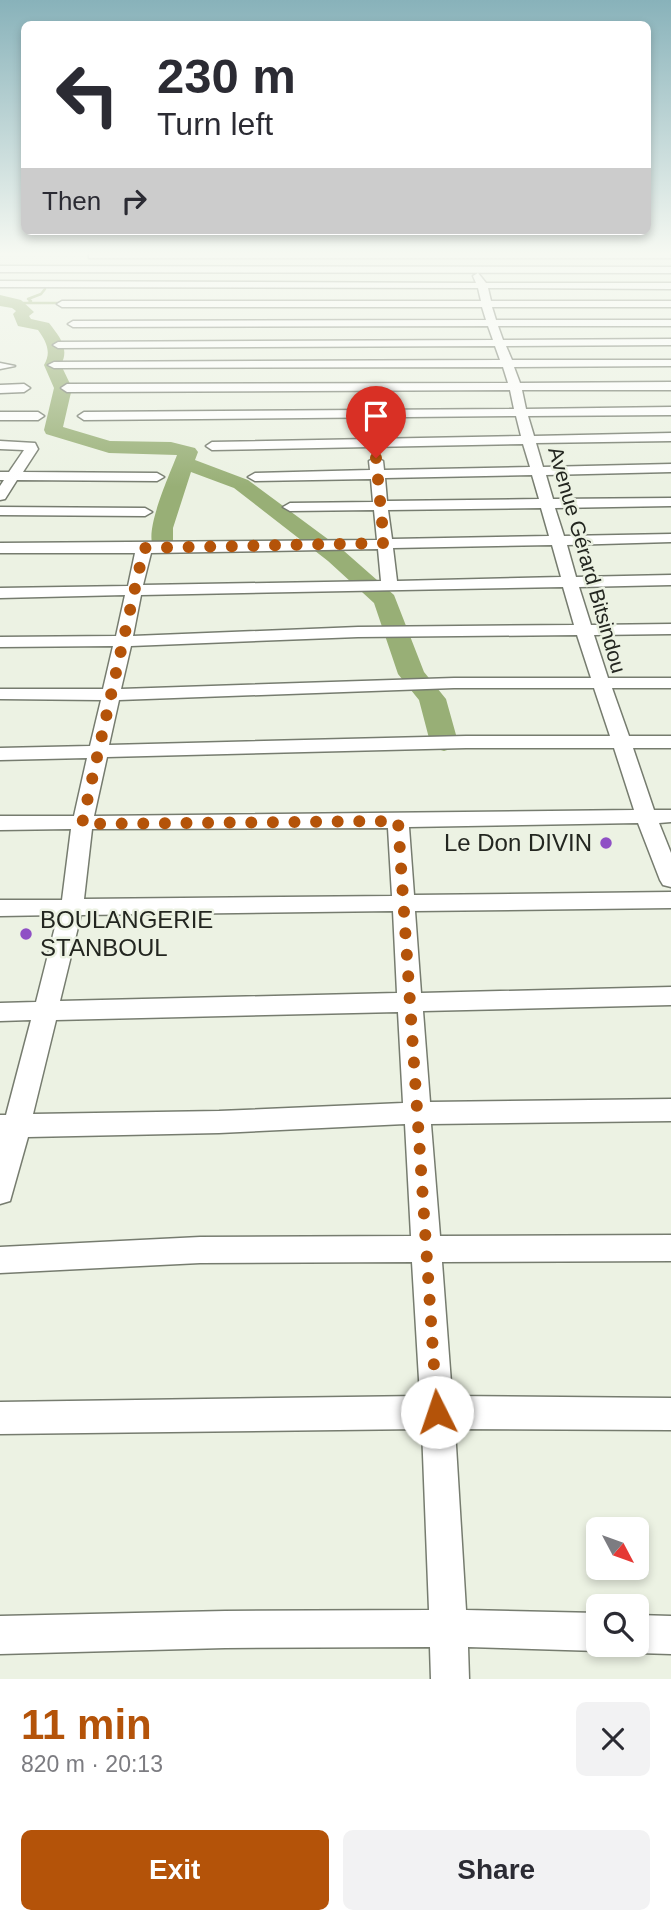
<!DOCTYPE html>
<html lang="en">
<head>
<meta charset="utf-8">
<style>
	body { margin:0; font-family:Helvetica,sans-serif; background:#f2f2f3; color:#2b2b33; height:100vh; display:flex; flex-direction:column; font-size:26px; white-space:nowrap }
	* { box-sizing:border-box; margin:0 }
	p { font-size:23px; color:#7c7c81 }
	.icon { flex:none; width:38px; height:38px; fill:none; stroke:currentColor; stroke-width:2; stroke-linecap:round; stroke-linejoin:round }
	.map { position:relative; height:1679px; overflow:hidden }
	.drawer { display:flex; flex-direction:column; background:#fff; flex:1 }
	.drawer>* { flex:none }
	.guide { position:absolute; left:21px; top:21px; width:630px; height:214px; border-radius:10px; box-shadow:0 4px 10px #0003; background:#fff; color:#2b2b33; overflow:hidden }
	.needle { width:46px; rotate:131deg }
	.fabs { position:absolute; left:586px; top:1517px; display:grid; gap:14px }
	.fabs a { display:grid; place-items:center; width:63px; height:63px; border-radius:10px; background:#fff; box-shadow:0 4px 10px #0003; font-size:35px }
	.pin { position:absolute; display:grid; place-items:center; width:60px; height:60px; color:#fff; margin:-72px -30px; border-radius:50% 50% 50% 0; rotate:-45deg; box-shadow:0 0 7px #0007 }
	.pin .icon { rotate:45deg }
	.me { position:absolute; width:77px; margin:-38px; rotate:356deg; stroke-linejoin:round; filter:drop-shadow(0 0 5px #0008) }
	.turn { display:flex; align-items:center; gap:24px; height:147px; padding:0 21px; font-size:32px }
	.turn .icon { width:91px; height:91px; stroke-width:2.5 }
	.turn b { display:block; font-size:49px; line-height:60px }
	.then { display:flex; align-items:center; height:66px; padding:0 21px; background:#0003; gap:14px; font-size:26px }
	.round { display:grid; place-items:center; flex:none; width:74px; height:74px; border-radius:10px; background:#f2f2f3 }
	.headline { display:flex; align-items:center; justify-content:space-between; height:119px; padding:0 21px }
	h1 { font-size:42px; font-weight:700; line-height:52px; color:#b45309 }
	.button { display:flex; gap:14px; margin-top:auto; padding:14px 21px }
	.button a { flex:1; height:80px; border-radius:10px; background:#b45309; color:#fff; font-size:28px; font-weight:700; line-height:80px; text-align:center }
	.button a+a { background:#f2f2f3; color:#2b2b33 }
	.map>svg:first-child { display:block }
</style>
</head>
<body>
<div class="map">
<svg width="671" height="1679" viewBox="0 0 671 1679">
	<rect width="100%" height="100%" fill="#ecf2e3"/>
	<g fill="none" stroke-linecap="round" stroke-linejoin="round">
		<!-- stream -->
		<path stroke="#98af76" stroke-width="2.5" d="M16,303H65
			M28,303L31,301L28,299L41,294L45,289"/>
		<!-- river -->
		<path fill="#98af76" fill-rule="evenodd" d="M0,295L21,300L34,312L29,316L31,319L49,323C59,336 70,348 61,365L72,388L63,427L110,441L171,442L195,448L198,452L195,460L248,480L344,551L394,595L424,672L446,699L458,742L454,748L444,751L434,748L430,742L419,700L398,674L374,603L328,561L234,488L191,472L173,528V543L170,548H154C143,532 170,474 177,455L109,453L46,434L44,430L54,388L44,365C52,352 46,341 38,330L18,326L13,314L16,311L12,308L0,306Z"/>
		<defs>
			<path id="street" d="M92,253H669L671,258H89V254Z
				M0,266L671,267V273L0,272Z
				M478,273L486,283H671V289L488,288L491,301H671V307H492L496,320H671V326H498L503,340L671,339V345L506,346L512,360H671V366L514,367L520,383L671,382V390H522L526,409L671,407V415L528,416L534,436L671,433V441L536,443L543,467L671,464V472L546,475L553,499L671,498V506L555,508L564,536L671,534V542L567,545L576,577L671,575V585L579,587L591,625L671,624V634L594,635L608,678H671V688H612L629,736H671V748H633L654,810H671V822L659,823L671,853V887L663,885L660,880L638,823L409,827L414,895L671,892V908L415,911L421,993L671,987V1005L423,1011L430,1102L671,1099V1121L431,1124L440,1236L671,1235V1261L442,1262L452,1396L671,1398V1430L455,1429L466,1610L598,1613V1645H611L598,1651L468,1647L469,1679H431L430,1647L225,1648L0,1654V1616L225,1611L429,1610L422,1429L0,1434V1402L420,1396L412,1262L200,1263L0,1273V1247L200,1237L411,1236L405,1124L219,1133L28,1137L10,1201L0,1204V1115H6L31,1020L0,1021V1003L36,1002L58,915L0,916V900H62L71,829L0,830V816H74L87,758L0,760V748L90,746L101,700L0,699V689H103L113,646L0,647V637L116,636L125,595L0,598V588L128,586L135,553H0V543L377,540L374,510L290,511L283,507L290,503L373,502L371,479L255,481L248,477L255,473L370,470L369,461L376,457L383,461L384,470L530,467L523,444L212,450L206,446L212,442L521,436L516,416L84,420L78,416L84,412L514,409L510,390L67,392L61,388L67,384L508,383L503,367L54,368L48,365L54,362L500,360L495,346L58,348L53,345L58,342L493,340L488,326L73,327L68,324L73,321L486,320L482,307H62L57,304L62,301H481L478,288L0,287V281L476,283L473,276ZM532,475L539,499L387,501L385,478ZM541,508L549,536L392,539L388,510ZM552,545L561,577L397,581L393,548ZM378,549L381,581L143,585L151,553ZM563,587L574,625L358,627L133,636L141,595ZM577,635L591,678H454L121,689L131,646L358,637ZM454,688H594L610,736H466L109,745L119,700ZM466,748H614L634,810L94,816L107,757ZM388,828L392,896L84,899L92,829ZM393,911L397,993L60,1001L81,915ZM398,1012L403,1103L219,1111L33,1114L56,1020Z
				M0,363L15,366L0,369Z
				M0,385L24,384L30,388L24,392L0,393Z
				M0,412H38L44,416L38,420H0Z
				M0,441L35,443L38,449L23,472L157,473L164,477L157,481L17,480L5,499L0,500V486L4,480H0V472H9L24,450L0,449Z
				M0,507L145,508L152,512L145,516L0,515Z
				M637,1615L671,1616V1654L637,1653L624,1647L623,1645H637Z"/>
		</defs>
		<!-- street casing -->
		<use href="#street" stroke="#767c6f" stroke-width="3"/>
		<!-- street -->
		<use href="#street" fill="#fff" fill-rule="evenodd"/>
	</g>
	<!-- sky -->
	<linearGradient id="sky" x2="0" y2="1"><stop stop-color="#88b2ba"/><stop offset="0.52" stop-color="#f6f9f2"/><stop offset="1" stop-color="#f6f9f2" stop-opacity="0"/></linearGradient>
	<rect width="671" height="487" fill="url(#sky)"/>
	<g fill="none" stroke-linecap="round" stroke-linejoin="round">
		<!-- route -->
		<path stroke="#b45309" stroke-width="12" stroke-dasharray="0 21.6" d="M376,458L384,543L144,548L82,824L398,821L437,1412"/>
	</g>
	<!-- markers -->
	<g fill="#8f50c5" stroke="#ecf2e3" stroke-width="2.5">
		<circle cx="606" cy="843" r="7"/>
		<circle cx="26" cy="934" r="7"/>
	</g>
	<g text-anchor="middle" stroke-width="5" stroke-linejoin="round" paint-order="stroke">
		<!-- far-street labels -->
		<g font-size="21" fill="#232620" stroke="#ecf2e3">
			<text transform="translate(587 560) rotate(74)" y="7">Avenue Gérard Bitsindou</text>
		</g>
		<!-- poi labels -->
		<g font-size="24" fill="#232620" stroke="#ecf2e3" text-anchor="end">
			<text x="592" y="851">Le Don DIVIN</text>
			<text x="40" y="928" text-anchor="start">BOULANGERIE<tspan x="40" dy="28">STANBOUL</tspan></text>
		</g>
	</g>
</svg>
<div class="fabs">
<a><svg class="needle" viewBox="-14 -14 28 28"><path d="M0-13l5 13h-10z" fill="#e53935"/><path d="M0 13l5-13h-10z" fill="#7c7c81"/></svg></a>
<a><svg class="icon" aria-label="search" viewBox="0 0 24 24"><circle cx="10" cy="10" r="6"/><path d="M15 15l6 6"/></svg></a>
</div>
<div class="pin" style="left:376px;top:458px;background:#d93025"><svg class="icon" aria-label="arrive" viewBox="0 0 24 24"><path d="M6 21V4h12l-3 4 3 4H6"/></svg></div>
<svg class="me" style="left:437px;top:1412px" viewBox="-20 -20 40 40"><circle r="19" fill="#fff"/><path d="M0-13L10 11 0 6-10 11z" fill="#b45309"/></svg>
<div class="guide">
<div class="turn"><svg class="icon" aria-label="left" viewBox="0 0 24 24"><path d="M17 20v-9H6M10 6l-5 5 5 5"/></svg><div><b>230 m</b>Turn left</div></div>
<div class="then">Then<svg class="icon" aria-label="right" viewBox="0 0 24 24"><path d="M7 20v-9h11M14 6l5 5-5 5"/></svg></div>
</div>
</div>
<section class="drawer">
<div class="headline"><div><h1>11 min</h1><p>820 m · 20:13</p></div><a class="round"><svg class="icon" aria-label="close" viewBox="0 0 24 24"><path d="M6 6l12 12M18 6L6 18"/></svg></a></div>
<div class="button"><a>Exit</a><a>Share</a></div>
</section>
</body>
</html>
